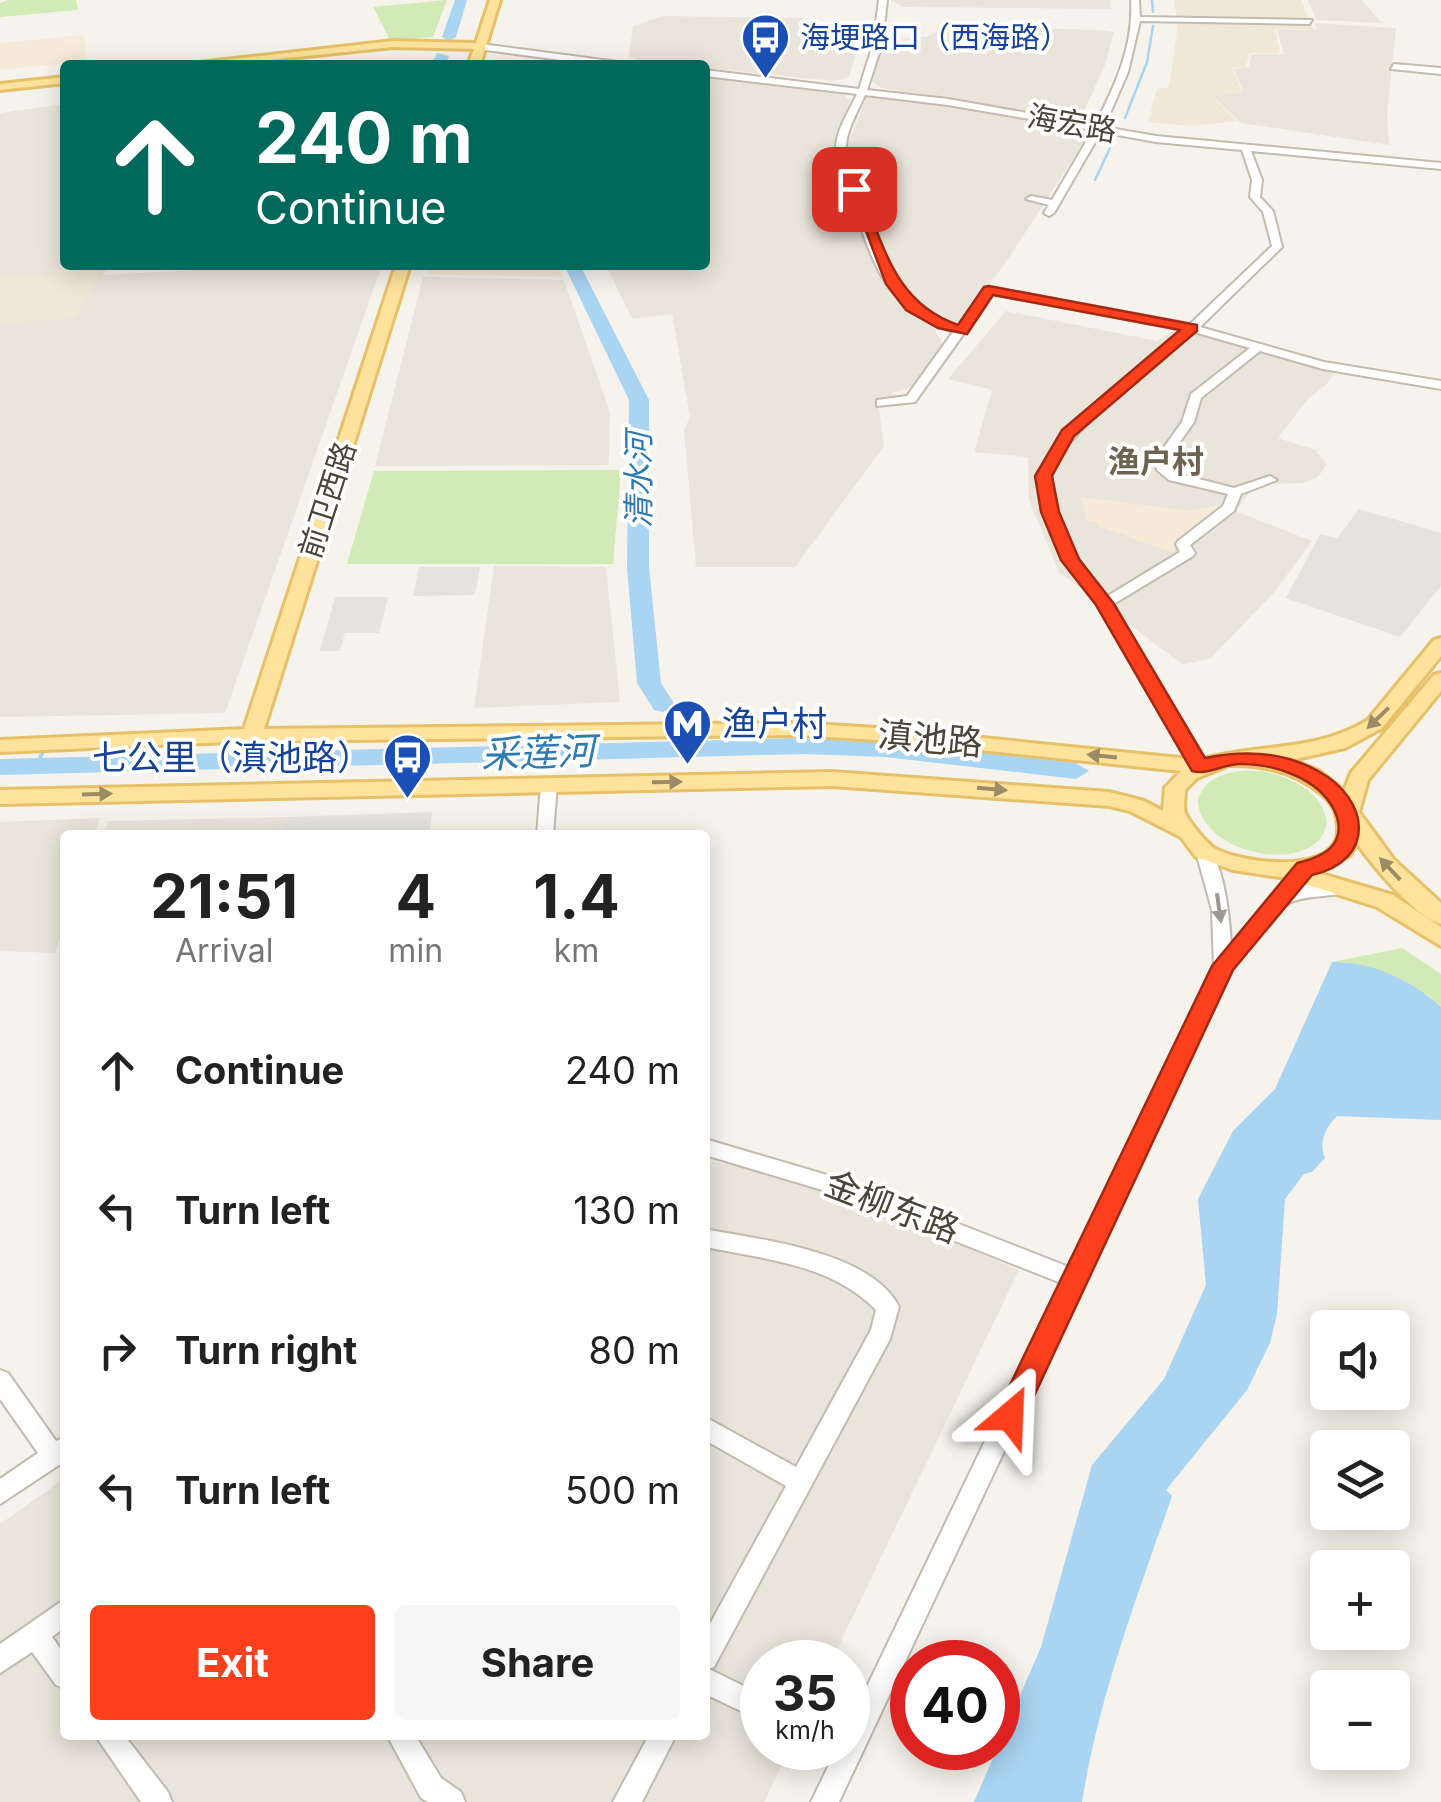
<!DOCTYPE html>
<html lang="en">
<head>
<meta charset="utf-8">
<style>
	body { margin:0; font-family:Inter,"Noto Sans SC",sans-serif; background:#f6f6f6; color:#222; height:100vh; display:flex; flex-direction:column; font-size:38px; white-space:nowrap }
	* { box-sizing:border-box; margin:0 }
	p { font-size:32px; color:#767676 }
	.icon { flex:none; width:55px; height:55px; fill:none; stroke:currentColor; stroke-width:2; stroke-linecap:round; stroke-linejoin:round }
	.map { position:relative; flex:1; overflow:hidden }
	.drawer { position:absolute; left:60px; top:830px; width:650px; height:910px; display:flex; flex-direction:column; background:#fff; border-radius:10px; box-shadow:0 5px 25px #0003 }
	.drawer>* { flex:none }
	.top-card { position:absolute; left:60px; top:60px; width:650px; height:210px; border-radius:10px; box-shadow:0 5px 25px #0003; background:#00695c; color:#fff; overflow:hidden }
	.controls { position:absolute; left:1310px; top:1310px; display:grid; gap:20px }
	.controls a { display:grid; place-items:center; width:100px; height:100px; border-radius:10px; background:#fff; box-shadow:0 5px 25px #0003; font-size:50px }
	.speed { position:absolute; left:740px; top:1640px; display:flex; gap:20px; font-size:50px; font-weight:700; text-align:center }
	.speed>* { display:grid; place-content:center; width:130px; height:130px; border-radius:50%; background:#fff; box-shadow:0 5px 25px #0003; line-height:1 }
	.speed small { font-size:25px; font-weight:400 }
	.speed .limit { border:15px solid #d22; background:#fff; color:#111 }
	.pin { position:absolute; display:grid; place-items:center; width:85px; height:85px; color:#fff; margin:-42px; border-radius:20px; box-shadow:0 5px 15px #0006 }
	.me { position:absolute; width:110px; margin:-55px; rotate:26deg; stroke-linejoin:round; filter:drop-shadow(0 0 8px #0008) }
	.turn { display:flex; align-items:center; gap:35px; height:210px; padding:0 30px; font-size:45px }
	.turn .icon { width:130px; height:130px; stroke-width:2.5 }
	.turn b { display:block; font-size:70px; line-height:85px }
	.eta { display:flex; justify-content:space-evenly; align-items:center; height:170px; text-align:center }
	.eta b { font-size:60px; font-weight:700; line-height:70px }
	.button { display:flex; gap:20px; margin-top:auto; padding:20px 30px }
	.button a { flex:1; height:115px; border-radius:10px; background:#fc3f1d; color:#fff; font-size:40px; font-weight:700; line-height:115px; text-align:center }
	.button a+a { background:#f6f6f6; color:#222 }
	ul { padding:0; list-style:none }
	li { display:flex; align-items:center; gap:30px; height:140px; padding:0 30px }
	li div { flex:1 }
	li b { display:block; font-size:38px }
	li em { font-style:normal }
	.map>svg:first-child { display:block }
</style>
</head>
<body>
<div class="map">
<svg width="1441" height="1802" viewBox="0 0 1441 1802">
	<rect width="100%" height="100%" fill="#f6f3ec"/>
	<!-- residential -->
	<path fill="#eae5da" d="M890,0H1110L1111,9L905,7Z
		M1308,0H1361L1382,23L1317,20Z
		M663,16L803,18L806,24L821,33L861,37L849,77L833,81L705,68V65L643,63L629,56L633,26Z
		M1315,23L1396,28L1387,115L1389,145L1241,123L1211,95L1243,92L1234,69L1249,67L1251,54H1284L1277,29L1316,30Z
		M951,26L1096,30L1114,32L1105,65L1083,113L1059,117L882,88L869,80L883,42L925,37Z
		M705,78L835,90L851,100L833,145L889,287L913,316L933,326L944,346L912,388L892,392L893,398L878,400L884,446L795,567H696L684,430L690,417L672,314L632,319L606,265H705Z
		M881,94L1092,130L1006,262L961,322L952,323L931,315L909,297L886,255L871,217L847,146L867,96Z
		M65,104V265H110L102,275L295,265H382L225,713L0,717V113Z
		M423,277L564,280L610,412L609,465L375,466Z
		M1006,311L1157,341L1179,327L1335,370L1328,383L1308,399L1278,438L1315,450L1327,464L1318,477L1303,483L1269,484L1251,490L1236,511L1312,541L1276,590L1211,658L1183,665L1059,572L1029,500L1028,457L974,452L992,390L948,379Z
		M494,566L606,567L620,702L474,708Z
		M287,817L281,835H104L108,821Z
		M100,818L95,835H65V923L55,953L0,951V822Z
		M705,1160L766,1172L864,1203L1019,1270L831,1662H762V1748H790L764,1802H0V1524L65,1478V1735H705Z"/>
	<!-- commercial -->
	<path fill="#f7ead8" d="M84,35L87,61L0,70V43Z
		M430,265H558L563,277L427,274Z
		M1081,497L1191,511L1220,504L1219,512L1171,552L1098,526L1096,521L1087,522Z"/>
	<!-- education -->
	<path fill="#efe8d6" d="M1174,0H1301L1314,30L1275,28L1280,53H1250L1246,67L1232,68L1242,92L1210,95L1237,121L1191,126L1148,122L1157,89L1169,87L1178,25Z
		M70,265H105L75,318L0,323V276H50Z"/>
	<!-- green -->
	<path fill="#d2eab5" d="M8,0H76L78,10L0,17V3Z
		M447,0L433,37L390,40L373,7Z
		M621,470L613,564H347L374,471Z
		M1262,771C1290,777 1322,790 1327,822C1319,879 1197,855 1198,799C1208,772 1236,770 1262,771Z
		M1402,948L1441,974V1007L1429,996L1345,962H1332Z"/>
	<!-- parking -->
	<path fill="#e5e3e0" d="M1359,509L1441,533V586L1400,637L1286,598L1320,534L1337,538Z
		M419,567H480L475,595L413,596Z
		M335,597H388L379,633H345L340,651H320Z
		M432,812L430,831L537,830L536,835H281L287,817Z"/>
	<!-- water -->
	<path fill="#a9d4f2" d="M1332,962C1371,961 1413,981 1441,1007V1120L1337,1116C1326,1127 1318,1142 1325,1158L1312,1172L1304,1174L1285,1199L1277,1314L1270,1343L1247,1390L1166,1490L1172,1496C1137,1597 1099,1696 1082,1802H974L1041,1647L1092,1465L1164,1379L1206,1285L1198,1199L1233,1131L1275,1089Z"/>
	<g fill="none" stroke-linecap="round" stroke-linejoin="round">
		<!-- stream-far1 -->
		<path stroke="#a9d4f2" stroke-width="2.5" d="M1152,0L1153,12
			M1125,118L1147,62L1153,26
			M1095,180L1111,146"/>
		<!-- stream -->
		<path stroke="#a9d4f2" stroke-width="4" d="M36,767L44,749"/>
		<!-- river -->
		<path fill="#a9d4f2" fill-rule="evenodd" d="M455,0H467L456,37L449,41L442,37Z
			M437,53L449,56L445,65H431Z
			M564,265H580L649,400V568L661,683L675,705L663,712L654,710L637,683L627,568L629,400Z
			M805,738L885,741L1076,763L1089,771L1076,779L885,757L805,754L0,775V759Z"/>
		<defs>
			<path id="minor" d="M879,0H887L882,44L867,90L948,99L1095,125C1115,86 1134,45 1131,0H1139L1140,17L1312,20L1309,24L1140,21L1128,72L1104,127L1156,136L1441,163V169L1251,151L1262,180L1260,197L1273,211L1282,247L1200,327L1324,362L1441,381V389L1323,369L1260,351L1201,398L1194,422L1167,460L1169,468L1179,474L1234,488L1270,476L1277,480L1241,494L1234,511L1190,545L1195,553L1193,556L1112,605L1207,766L1205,770H1193L1098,605L1063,560L1043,512L1038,477L1064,430L1184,329L992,294L915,402L877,406V400L907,396L953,332C886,308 874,267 853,204C847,188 837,169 836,152C835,131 849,112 857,94L705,76V70L859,89L873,44ZM865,95L948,105L1093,130L1052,200L1031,196L1026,199L1049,205L1044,213L1049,216L1054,213L1101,132L1156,142L1242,150L1252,180L1250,197L1263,212L1272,246L1190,324L989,287L985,288L958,326C943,321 928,316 916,306C894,286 843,173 846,145C848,127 858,111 865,95ZM1194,332L1250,348L1191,394L1182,422L1155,460L1157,470L1169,480L1228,494L1223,506L1178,541L1176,544L1180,552L1106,597C1081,565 1049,523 1051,480C1053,439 1161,360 1194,332Z
				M473,43L618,62L622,65H598L470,48Z
				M1394,64L1441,68V74L1391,69Z
				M549,779L557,784L553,835H537L541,784Z
				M1204,846C1224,856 1230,922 1231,944L1299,865H1311L1314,869L1300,886C1314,882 1339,879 1350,889C1339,899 1309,893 1289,903C1274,911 1243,954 1231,969L839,1802H811L837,1748H848V1726L1061,1283L839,1195L705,1155V1139L854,1183L1069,1267L1214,966L1212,910L1196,852Z
				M705,1229C760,1240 871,1251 899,1307L890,1339L714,1667L709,1669L762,1695V1721L705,1694V1633L786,1486L705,1440V1417L796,1467L871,1330L876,1310C831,1264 765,1259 705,1247Z
				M0,1370L8,1373L56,1441L65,1437V1461L0,1504V1479L38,1453L0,1399Z
				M65,1599V1627L52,1637L65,1655V1689L56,1685L32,1652L0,1673V1644Z
				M95,1735H124L168,1792L172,1802H141Z
				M387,1735H415L441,1778L461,1792L465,1802H428L421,1798Z
				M649,1735H676L642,1802H613Z"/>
			<path id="major" d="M490,0H500L480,65H468L474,49L393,47L219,65H180L393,41L476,43Z
				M65,77V83L0,90V84Z
				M396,265H410L264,729L796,723L893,729L1200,760C1258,743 1314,753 1368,720L1434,640L1441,638V656L1382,728L1345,748L1292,760L1320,772L1344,791L1351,773L1434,675L1441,673V691L1368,780L1359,812L1394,860L1441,903V924C1414,916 1373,866 1357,843L1350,855L1318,873L1393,895L1441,927V946L1377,907L1286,878L1233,870L1196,857L1181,837L1130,811L1109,806L832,786L0,804V790L832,772L1109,792L1144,801L1163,811L1165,788L1181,771L893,741L796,735L252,741L0,752V740L244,729ZM1229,765C1263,764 1294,771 1322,794C1333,803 1337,812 1338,826C1343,877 1241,864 1214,848C1206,843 1189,822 1185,813C1183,807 1185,796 1185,790L1197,778Z"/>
		</defs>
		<!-- minor casing -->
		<use href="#minor" stroke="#c2bbae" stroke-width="4"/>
		<!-- major casing -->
		<use href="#major" stroke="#e6c16a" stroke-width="6"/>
		<!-- minor -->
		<use href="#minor" fill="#fff" fill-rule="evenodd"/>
		<!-- major -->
		<use href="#major" fill="#ffe39c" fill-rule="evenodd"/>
	</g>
	<!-- one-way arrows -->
	<defs><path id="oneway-solid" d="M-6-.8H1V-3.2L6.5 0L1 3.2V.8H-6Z" transform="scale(2.5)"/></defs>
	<g fill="#9c8c66">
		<use href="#oneway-solid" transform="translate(1378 718) rotate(136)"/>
		<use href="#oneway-solid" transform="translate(1102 756) rotate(-174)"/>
		<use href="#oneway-solid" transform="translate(667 782) rotate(-1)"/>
		<use href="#oneway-solid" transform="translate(992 789) rotate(5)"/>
		<use href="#oneway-solid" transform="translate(97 794) rotate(-2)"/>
		<use href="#oneway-solid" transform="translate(1390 869) rotate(-133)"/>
	</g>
	<use fill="#9c9892" href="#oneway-solid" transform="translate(1219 908) rotate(82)"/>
	<!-- route -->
	<path fill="#fc3f1d" stroke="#a42913" stroke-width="2.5" d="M849,186L860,189C884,245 894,303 958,325L984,287L989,286L1197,325V331L1074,436L1052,476L1059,512L1079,559L1114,604L1205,758C1244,750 1282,751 1318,771C1370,799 1377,860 1312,875L1233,970L1020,1426L1010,1430L999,1426L995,1416L1212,966L1297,863C1310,860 1330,854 1336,840C1342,828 1337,813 1330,803C1312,776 1270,763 1238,764C1222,765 1208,775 1192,771L1096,605L1061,560L1041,512L1035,476L1062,430L1180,330L993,295L967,334L938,328L906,310L886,284Z"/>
	<!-- icons -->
	<defs>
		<symbol id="bus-pin" viewBox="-11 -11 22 30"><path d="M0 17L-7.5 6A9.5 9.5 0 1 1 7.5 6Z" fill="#1a4fb4" stroke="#fff"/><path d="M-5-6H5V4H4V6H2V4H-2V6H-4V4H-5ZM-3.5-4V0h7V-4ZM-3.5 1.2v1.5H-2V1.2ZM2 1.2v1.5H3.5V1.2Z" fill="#fff"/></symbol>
		<symbol id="metro-pin" viewBox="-11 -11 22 30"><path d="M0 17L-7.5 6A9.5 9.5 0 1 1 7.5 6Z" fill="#1a4fb4" stroke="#fff"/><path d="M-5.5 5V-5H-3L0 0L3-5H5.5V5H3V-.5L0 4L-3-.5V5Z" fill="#fff"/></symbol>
	</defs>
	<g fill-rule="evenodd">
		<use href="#bus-pin" x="738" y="10" width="55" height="75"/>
		<use href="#metro-pin" x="660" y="696" width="55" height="75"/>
		<use href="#bus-pin" x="380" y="730" width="55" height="75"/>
	</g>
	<g text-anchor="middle" stroke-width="8" stroke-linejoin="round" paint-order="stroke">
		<!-- far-transit labels -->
		<g font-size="30" fill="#164399" stroke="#fff" text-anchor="start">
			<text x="800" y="48">海埂路口（西海路）</text>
		</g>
		<!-- far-street labels -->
		<g font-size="30" fill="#4b4439" stroke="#fff">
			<text transform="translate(1072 124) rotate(10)" y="10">海宏路</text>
			<text transform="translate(328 500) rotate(-72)" y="10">前卫西路</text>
		</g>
		<!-- far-quarter labels -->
		<g font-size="32" font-weight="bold" fill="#6e6250" stroke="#fff">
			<text x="1156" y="473">渔户村</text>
		</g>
		<!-- far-water labels -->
		<g font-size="32" font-style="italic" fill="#2e7ab2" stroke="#fff">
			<text transform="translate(639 480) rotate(-90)" y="11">清水河</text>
		</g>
		<!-- transit labels -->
		<g font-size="35" fill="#164399" stroke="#fff" text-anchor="start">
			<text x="722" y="736">渔户村</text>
			<text x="372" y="770" text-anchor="end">七公里（滇池路）</text>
		</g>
		<!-- street labels -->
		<g font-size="35" fill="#4b4439" stroke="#fff">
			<text transform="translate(930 739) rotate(5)" y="12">滇池路</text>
			<text transform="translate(892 1207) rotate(21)" y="12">金柳东路</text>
		</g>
		<!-- water labels -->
		<g font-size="38" font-style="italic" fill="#2e7ab2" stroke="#fff">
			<text transform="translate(538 753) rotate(-2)" y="13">采莲河</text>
		</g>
	</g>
</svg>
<div class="controls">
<a><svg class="icon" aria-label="sound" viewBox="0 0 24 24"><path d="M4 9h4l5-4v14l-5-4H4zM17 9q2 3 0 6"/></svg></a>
<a><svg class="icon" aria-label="layers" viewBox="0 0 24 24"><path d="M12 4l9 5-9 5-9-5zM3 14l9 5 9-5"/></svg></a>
<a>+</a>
<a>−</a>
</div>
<div class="speed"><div>35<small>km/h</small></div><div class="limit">40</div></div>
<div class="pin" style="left:854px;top:189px;background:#d93025"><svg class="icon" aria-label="arrive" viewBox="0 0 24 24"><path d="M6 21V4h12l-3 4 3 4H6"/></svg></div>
<svg class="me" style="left:1010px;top:1416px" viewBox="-20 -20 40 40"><path d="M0-17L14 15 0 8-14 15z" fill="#fc3f1d" stroke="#fff" stroke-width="4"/></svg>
<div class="top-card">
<div class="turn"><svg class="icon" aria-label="ahead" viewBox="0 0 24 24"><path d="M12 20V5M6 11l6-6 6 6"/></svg><div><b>240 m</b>Continue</div></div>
</div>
<section class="drawer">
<div class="eta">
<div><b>21:51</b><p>Arrival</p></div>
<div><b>4</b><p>min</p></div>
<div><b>1.4</b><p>km</p></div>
</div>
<ul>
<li><svg class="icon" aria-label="ahead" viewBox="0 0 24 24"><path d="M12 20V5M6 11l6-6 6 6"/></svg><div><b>Continue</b></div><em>240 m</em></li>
<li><svg class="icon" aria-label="left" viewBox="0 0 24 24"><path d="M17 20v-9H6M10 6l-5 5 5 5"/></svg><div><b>Turn left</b></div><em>130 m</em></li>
<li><svg class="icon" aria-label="right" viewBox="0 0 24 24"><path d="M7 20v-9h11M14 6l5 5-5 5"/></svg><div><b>Turn right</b></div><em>80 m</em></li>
<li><svg class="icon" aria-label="left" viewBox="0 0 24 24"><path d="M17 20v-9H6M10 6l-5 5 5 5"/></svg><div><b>Turn left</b></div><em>500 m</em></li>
</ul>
<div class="button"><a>Exit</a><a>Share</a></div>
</section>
</div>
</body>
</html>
